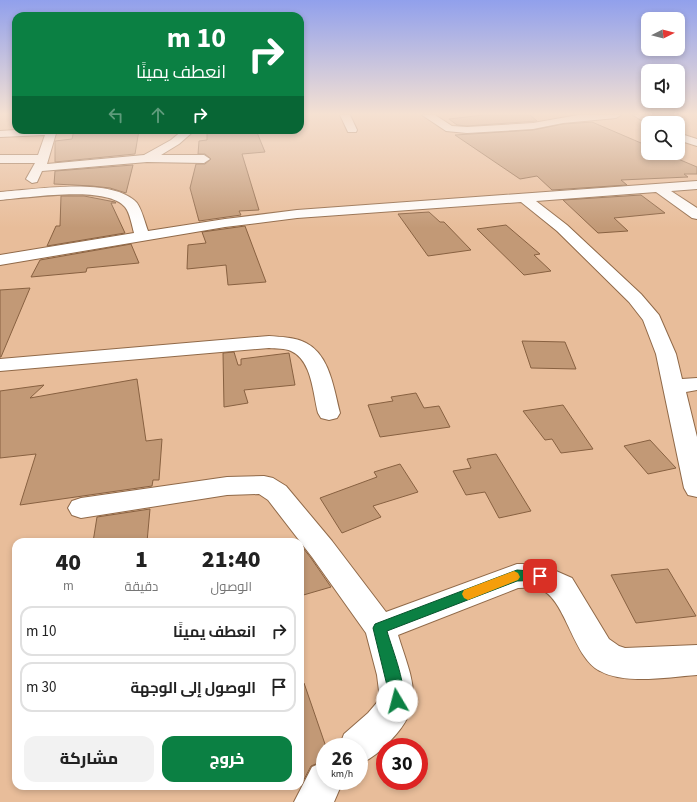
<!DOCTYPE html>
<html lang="ar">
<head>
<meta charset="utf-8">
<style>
	body { margin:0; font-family:"Source Sans 3",Cairo,sans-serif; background:#f2f2f2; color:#222; direction:rtl; height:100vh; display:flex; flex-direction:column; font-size:15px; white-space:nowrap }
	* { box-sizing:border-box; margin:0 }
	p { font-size:13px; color:#767676 }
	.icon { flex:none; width:22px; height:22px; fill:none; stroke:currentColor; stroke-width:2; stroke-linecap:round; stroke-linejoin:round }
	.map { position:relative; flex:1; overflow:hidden; direction:ltr }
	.side { position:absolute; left:12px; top:538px; width:292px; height:252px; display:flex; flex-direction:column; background:#fff; border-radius:12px; box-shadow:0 2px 6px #0003; direction:rtl }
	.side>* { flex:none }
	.guide { position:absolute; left:12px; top:12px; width:292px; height:122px; border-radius:12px; box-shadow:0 2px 6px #0003; direction:rtl; background:#0b8043; color:#fff; overflow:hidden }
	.needle { width:26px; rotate:84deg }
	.tools { position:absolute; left:641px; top:12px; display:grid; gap:8px }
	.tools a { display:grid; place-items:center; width:44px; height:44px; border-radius:8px; background:#fff; box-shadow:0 2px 6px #0003; font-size:20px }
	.speed { position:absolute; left:316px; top:738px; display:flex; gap:8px; font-size:20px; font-weight:700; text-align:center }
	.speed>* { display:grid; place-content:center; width:52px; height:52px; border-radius:50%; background:#fff; box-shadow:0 2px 6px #0003; line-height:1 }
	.speed small { font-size:10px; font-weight:400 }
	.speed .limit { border:6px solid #d22; background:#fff; color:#111 }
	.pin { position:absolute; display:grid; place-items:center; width:34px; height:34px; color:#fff; margin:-17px; border-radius:8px; box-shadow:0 2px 6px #0006 }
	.me { position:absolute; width:44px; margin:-22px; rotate:352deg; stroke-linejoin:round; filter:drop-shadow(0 0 3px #0008) }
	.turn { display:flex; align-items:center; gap:14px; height:84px; padding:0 12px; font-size:18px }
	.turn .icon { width:52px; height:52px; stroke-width:2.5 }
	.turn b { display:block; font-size:28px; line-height:34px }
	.lanes { display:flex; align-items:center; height:38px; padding:0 12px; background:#0003; justify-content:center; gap:20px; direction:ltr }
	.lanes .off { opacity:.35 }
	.eta { display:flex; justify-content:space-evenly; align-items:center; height:68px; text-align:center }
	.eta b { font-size:24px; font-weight:800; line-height:28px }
	.action { display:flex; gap:8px; margin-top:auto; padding:8px 12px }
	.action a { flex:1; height:46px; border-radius:12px; background:#0b8043; color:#fff; font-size:16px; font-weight:800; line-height:46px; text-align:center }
	.action a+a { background:#f2f2f2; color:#222 }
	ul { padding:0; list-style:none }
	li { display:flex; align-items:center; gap:12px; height:50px; margin:0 8px 6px; padding:0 4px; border:2px solid #e0e0e0; border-radius:12px }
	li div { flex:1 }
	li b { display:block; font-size:15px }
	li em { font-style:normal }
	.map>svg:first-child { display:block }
</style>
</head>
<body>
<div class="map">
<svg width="697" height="802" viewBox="0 0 697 802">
	<rect width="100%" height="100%" fill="#e8bd9a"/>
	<!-- building -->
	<path fill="#c29976" stroke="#886141" d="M483,115H530L537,121L467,126L457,125L449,119Z
		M592,122L648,146V153H664L697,167V174H684L688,177L621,180L627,185L552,190L537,176L520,179L455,135L533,130L563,124Z
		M74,130H139L135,154L55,162V141L72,139Z
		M256,130L265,152L242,154L259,210L239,211L241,215L199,221L190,188L196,164H205L211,159L205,154H198L199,141L207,140V133Z
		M133,165L126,193L110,188L92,186L54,184L55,171Z
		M641,195L665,213L614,218L628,231L598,233L563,200Z
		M61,196H84L115,202L116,203H111L125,233L47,246L56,226H60Z
		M429,212L440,222H444L471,250L428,256L398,214Z
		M506,225L540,254L534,255L551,271L524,275L477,229Z
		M245,226L266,282L228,285L226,265L187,269L188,245L206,243L202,232Z
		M131,244L139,263L87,268L86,272L31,277L40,260Z
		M30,288L1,357H0V290Z
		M522,341L565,342L576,369L531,368Z
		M234,352L238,365H241V359L289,353L295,385L244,390L248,403L224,407L223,353Z
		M137,379L146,441L162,439L159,480H153L152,486L20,505L36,454L0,458V391L44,385L30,398Z
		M416,393L424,408L439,406L450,427L380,437L368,405L393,401L391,397Z
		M563,405L593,449L561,453L552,439L545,440L523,411Z
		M650,440L676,468L648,474L624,446Z
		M496,454L531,511L499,518L485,492L466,495L453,471L471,468L467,459Z
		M400,464L418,492L373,506L381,517L342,533L320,498L377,477L374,472Z
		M150,509L147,542H93L97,517Z
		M300,544L311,558L331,587L300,596Z
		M668,569L696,616L636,623L611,575Z
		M300,683H304L326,747L325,760L311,766L300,787Z"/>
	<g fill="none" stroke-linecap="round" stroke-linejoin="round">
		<defs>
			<path id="minor" d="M340,115H350L357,130L356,132H348Z
				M422,115H435L452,126L467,127L533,123L578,115H621L616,118L563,123L533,129L467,133L446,131Z
				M633,115H647L660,123L648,124Z
				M16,130H57L47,164L144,155L171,140L183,130H195L179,144L161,155H204L210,159L204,163L147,162L42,171L37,182L32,183L26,179L35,163H0V155H38L45,135L0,137V131Z
				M678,133L697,139V146L678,140Z
				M697,181V189L671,191L697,208V219L692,218L656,192L536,201L567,225L641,294L659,315L676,354L682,379L697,378V390L686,392L697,437V497L688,495L684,488L656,354L643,320L629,302L557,231L521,202L297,218L225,227L0,265V255L134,233C132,226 130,213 125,207C106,185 28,198 0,200V192C34,190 112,176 137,203C142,210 145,223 148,231L225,219L297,210Z
				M269,336C281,337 295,337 306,343C330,355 334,390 340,413L337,418L329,420L321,418L318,413C313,394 312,360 291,351C285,348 276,349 269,348L0,371V359Z
				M264,476L273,478L286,486L332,541L386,612L517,564H540L572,578L609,639L619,646L625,648L697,645V675C669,677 625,685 600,671C571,656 566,595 537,588C531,587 524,588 518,588L398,635C411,678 427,703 391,740C381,750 372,759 359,764V747H339L344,734L368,713L380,699L377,675L366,633L312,557L268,500L259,494L227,495L81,518L72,515L68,508L72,501L81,498L227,477Z
				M325,761V781H343L334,802H294L312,767Z"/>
		</defs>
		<!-- minor casing -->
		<use href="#minor" stroke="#906948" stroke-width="2"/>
		<!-- minor -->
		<use href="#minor" fill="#fff" fill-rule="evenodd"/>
	</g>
	<!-- sky -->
	<linearGradient id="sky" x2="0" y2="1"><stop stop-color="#91a0ec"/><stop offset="0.5" stop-color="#f5e1d2"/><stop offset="1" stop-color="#f5e1d2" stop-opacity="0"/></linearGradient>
	<rect width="697" height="228" fill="url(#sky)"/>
	<!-- route -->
	<path fill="#0b8043" stroke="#07532c" d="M517,570L545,572L546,576L545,580L517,581L387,631C392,649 409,690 402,706L397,708L392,706L373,628L375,624Z"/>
	<!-- slow -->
	<path fill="#f59e0b" d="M514,571L518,573L520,577L518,580L468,600L464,598L462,594L464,590Z"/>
</svg>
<div class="tools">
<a><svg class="needle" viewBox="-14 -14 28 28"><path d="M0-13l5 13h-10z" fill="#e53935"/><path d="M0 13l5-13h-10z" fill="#767676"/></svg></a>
<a><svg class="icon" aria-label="sound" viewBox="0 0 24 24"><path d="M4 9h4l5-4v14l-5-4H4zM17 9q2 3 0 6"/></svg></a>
<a><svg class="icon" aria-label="search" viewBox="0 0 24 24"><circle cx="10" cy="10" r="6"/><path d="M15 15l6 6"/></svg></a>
</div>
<div class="speed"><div>26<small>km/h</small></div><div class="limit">30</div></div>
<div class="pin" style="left:540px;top:576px;background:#d93025"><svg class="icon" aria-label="arrive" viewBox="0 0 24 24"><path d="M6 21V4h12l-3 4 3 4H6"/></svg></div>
<svg class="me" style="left:397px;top:701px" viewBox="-20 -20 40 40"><circle r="19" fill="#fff"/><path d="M0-13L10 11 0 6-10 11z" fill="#0b8043"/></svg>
<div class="guide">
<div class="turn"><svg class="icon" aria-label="right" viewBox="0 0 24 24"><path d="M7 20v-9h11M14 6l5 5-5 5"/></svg><div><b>10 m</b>انعطف يمينًا</div></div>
<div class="lanes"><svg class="icon off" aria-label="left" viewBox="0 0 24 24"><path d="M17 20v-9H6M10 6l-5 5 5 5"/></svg><svg class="icon off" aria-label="ahead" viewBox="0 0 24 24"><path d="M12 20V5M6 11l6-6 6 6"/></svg><svg class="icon" aria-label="right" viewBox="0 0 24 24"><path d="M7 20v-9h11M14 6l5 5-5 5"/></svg></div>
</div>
<section class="side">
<div class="eta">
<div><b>21:40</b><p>الوصول</p></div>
<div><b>1</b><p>دقيقة</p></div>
<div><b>40</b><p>m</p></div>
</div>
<ul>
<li><svg class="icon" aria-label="right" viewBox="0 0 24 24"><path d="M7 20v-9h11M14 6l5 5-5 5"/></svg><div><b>انعطف يمينًا</b></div><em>10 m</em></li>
<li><svg class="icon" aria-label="arrive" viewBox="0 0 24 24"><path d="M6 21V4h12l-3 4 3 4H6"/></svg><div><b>الوصول إلى الوجهة</b></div><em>30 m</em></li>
</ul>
<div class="action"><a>خروج</a><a>مشاركة</a></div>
</section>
</div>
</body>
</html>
